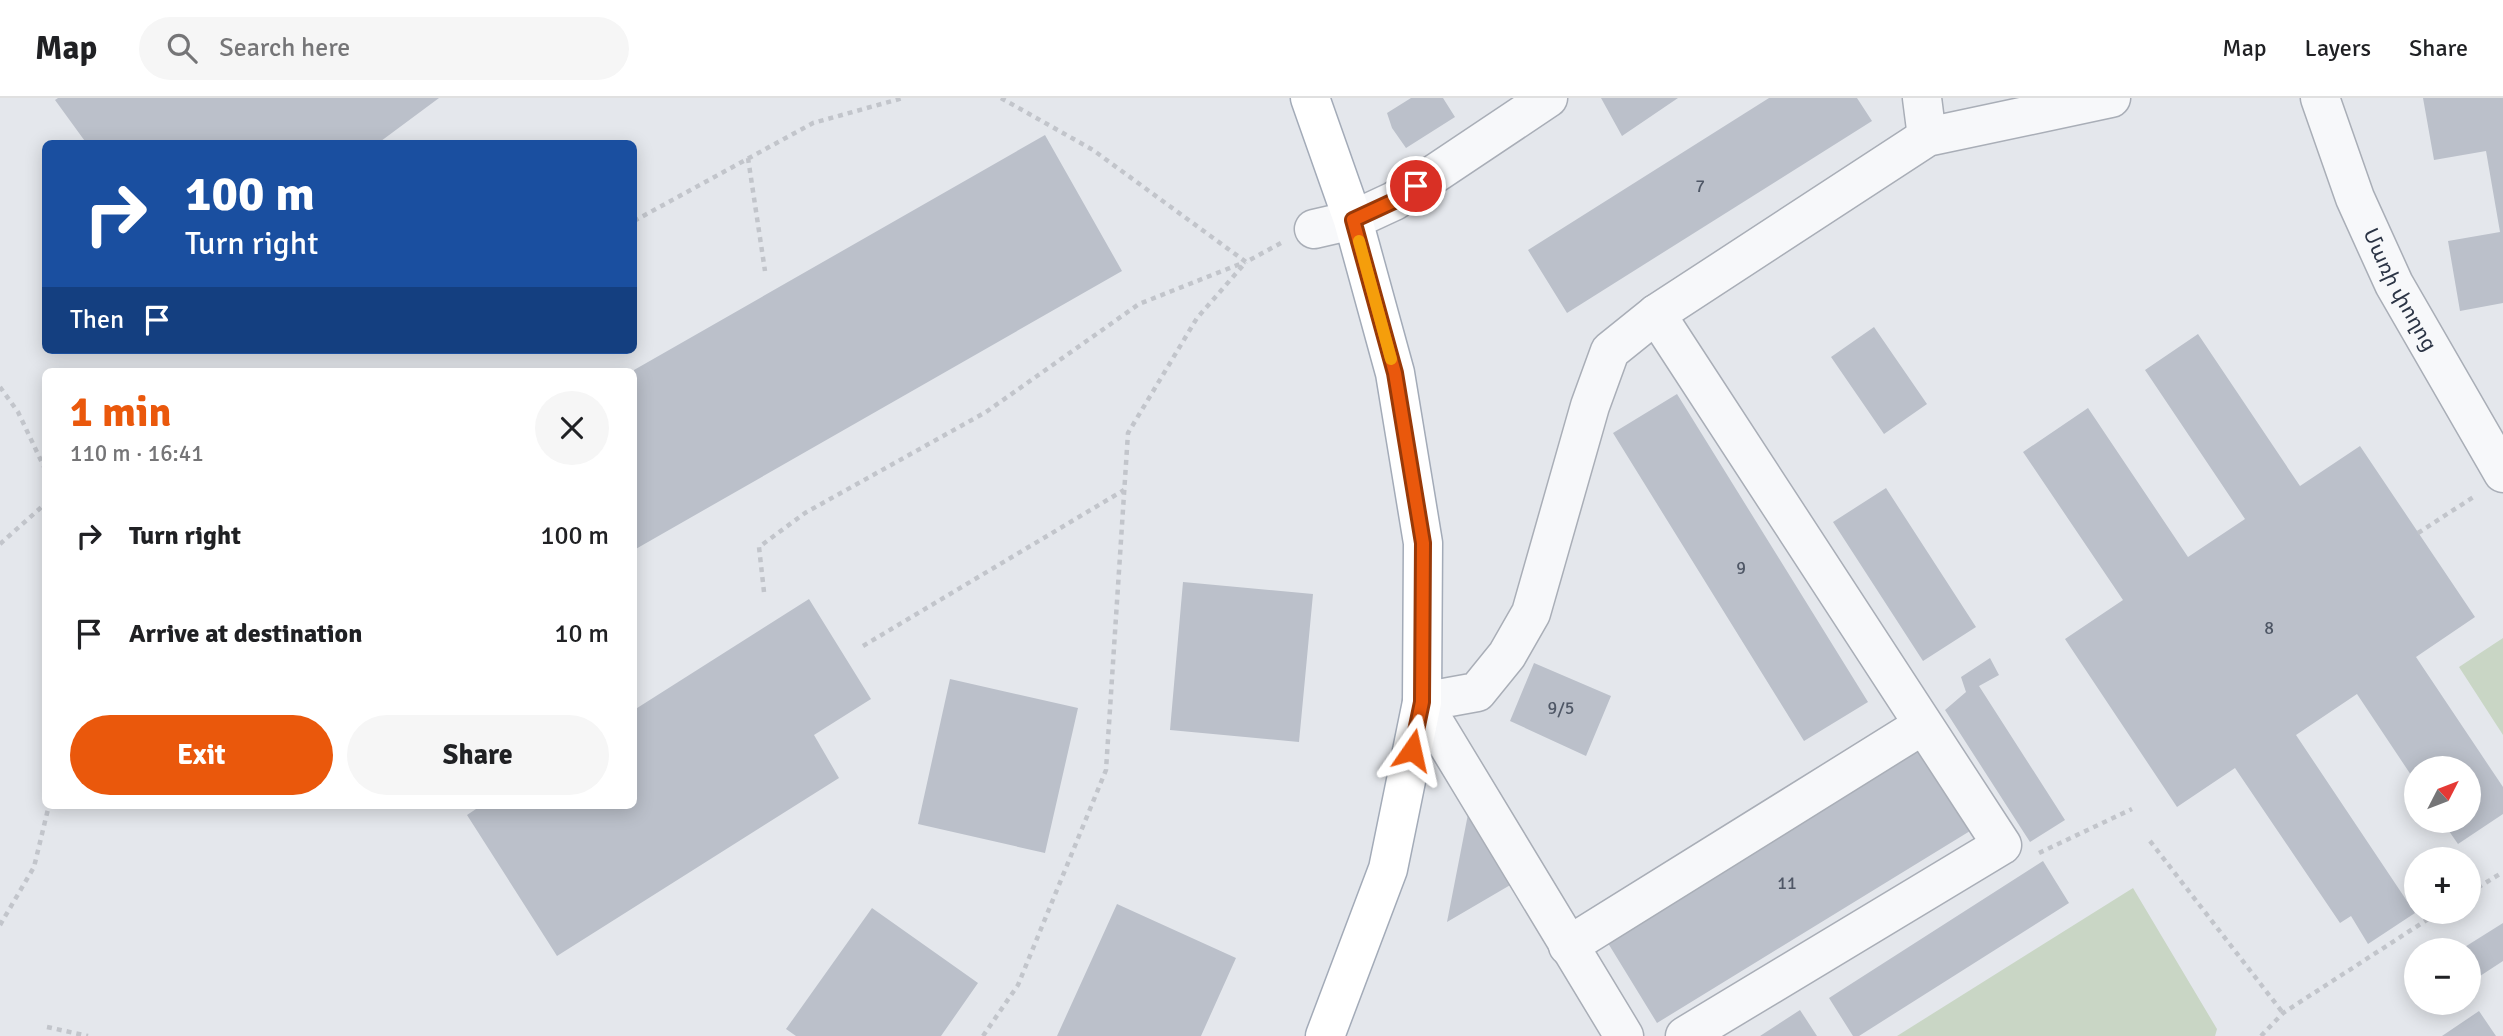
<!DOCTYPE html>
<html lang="en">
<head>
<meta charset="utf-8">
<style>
	body { margin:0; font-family:Signika,"Noto Sans Armenian",sans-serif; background:#f6f6f6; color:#202124; height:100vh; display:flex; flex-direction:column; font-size:26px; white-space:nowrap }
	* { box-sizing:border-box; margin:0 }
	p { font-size:23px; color:#757577 }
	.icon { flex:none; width:38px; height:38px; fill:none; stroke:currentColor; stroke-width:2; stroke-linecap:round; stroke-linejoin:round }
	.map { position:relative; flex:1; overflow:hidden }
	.sheet { position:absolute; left:42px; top:270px; width:595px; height:441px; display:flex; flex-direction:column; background:#fff; border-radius:10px; box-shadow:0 4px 18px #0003 }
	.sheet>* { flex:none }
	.top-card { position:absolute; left:42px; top:42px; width:595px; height:214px; border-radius:10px; box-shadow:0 4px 18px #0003; background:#1a4fa0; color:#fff; overflow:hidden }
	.needle { width:46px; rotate:48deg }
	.fabs { position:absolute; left:2404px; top:658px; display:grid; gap:14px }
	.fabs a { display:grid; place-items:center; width:77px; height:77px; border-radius:50%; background:#fff; box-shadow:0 4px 18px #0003; font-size:35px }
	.pin { position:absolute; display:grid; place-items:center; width:60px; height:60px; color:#fff; margin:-30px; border:4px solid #fff; border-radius:50%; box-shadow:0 2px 7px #0007 }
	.me { position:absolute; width:77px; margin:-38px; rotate:11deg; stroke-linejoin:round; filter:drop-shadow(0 0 5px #0008) }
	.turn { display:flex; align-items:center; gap:24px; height:147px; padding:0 28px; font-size:32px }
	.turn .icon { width:91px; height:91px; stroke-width:2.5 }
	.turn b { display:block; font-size:49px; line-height:60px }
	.then { display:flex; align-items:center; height:66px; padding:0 28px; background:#0003; gap:14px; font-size:26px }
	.round { display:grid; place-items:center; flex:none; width:74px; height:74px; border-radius:37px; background:#f6f6f6 }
	.headline { display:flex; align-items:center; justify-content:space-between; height:119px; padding:0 28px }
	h1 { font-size:42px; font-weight:700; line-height:52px; color:#ea580c }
	.action { display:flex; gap:14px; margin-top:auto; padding:14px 28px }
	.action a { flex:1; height:80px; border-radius:42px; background:#ea580c; color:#fff; font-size:28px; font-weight:700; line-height:80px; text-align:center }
	.action a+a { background:#f6f6f6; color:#202124 }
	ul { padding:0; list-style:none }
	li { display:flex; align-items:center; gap:21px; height:98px; padding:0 28px }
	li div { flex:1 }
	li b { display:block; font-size:26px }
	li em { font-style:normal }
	header { display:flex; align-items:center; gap:42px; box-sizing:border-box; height:98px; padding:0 35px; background:#fff; border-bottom:2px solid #e0e0e0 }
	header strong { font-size:33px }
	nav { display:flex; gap:38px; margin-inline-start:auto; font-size:24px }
	.search { width:490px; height:63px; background:#f6f6f6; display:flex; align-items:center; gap:18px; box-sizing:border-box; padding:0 24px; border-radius:38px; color:#757577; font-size:26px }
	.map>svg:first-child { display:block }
</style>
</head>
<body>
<header>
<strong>Map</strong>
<div class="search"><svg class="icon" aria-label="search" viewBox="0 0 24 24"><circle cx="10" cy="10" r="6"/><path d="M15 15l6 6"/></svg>Search here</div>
<nav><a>Map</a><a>Layers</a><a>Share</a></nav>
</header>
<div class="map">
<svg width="2503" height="938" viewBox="0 0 2503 938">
	<rect width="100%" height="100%" fill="#e4e7ec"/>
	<!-- green -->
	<path fill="#c9d6c5" d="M2503,540V637L2459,569Z
		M2133,790L2217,931L2215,938H1897Z"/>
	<!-- building -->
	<path fill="#bbc0ca" d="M58,0H439L377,46H87L55,2Z
		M1411,0H1443L1455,19L1406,50L1392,30L1387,15Z
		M1601,0H1678L1622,38Z
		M1769,0H1857L1872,23L1567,215L1528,152Z
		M2423,0H2503V205L2460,213L2448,143L2500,134L2486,53L2434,62Z
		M1045,37L1122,173L634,452V272Z
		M1874,229L1927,306L1884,336L1831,259Z
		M2198,236L2300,388L2360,348L2475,519L2416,559L2503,689V716L2458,746L2442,723H2469V670H2417V686L2357,596L2296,637L2415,815L2368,846L2351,818L2340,825L2235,670L2177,709L2065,541L2123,502L2023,354L2088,310L2188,459L2245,421L2145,272Z
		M1677,296L1868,604L1804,643L1613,335Z
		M1886,390L1976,529L1923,563L1833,424Z
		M1183,484L1313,496L1299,644L1170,632Z
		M809,501L871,601L814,637L839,680L557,858L467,717L482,707H634V612Z
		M1990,560L1999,577L1979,588L2065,722L2030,744L1945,612L1966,594L1961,579Z
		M1534,565L1611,598L1586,658L1510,623Z
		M950,581L1078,610L1045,755L918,726Z
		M1916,645L1970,733L1657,925L1603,837Z
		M1469,711L1512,786L1447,824Z
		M2043,763L2069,805L1859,938H1853L1829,900Z
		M1117,806L1236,860L1201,938H1057Z
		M872,810L978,885L941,938H796L786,931Z
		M2503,825V863L2477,880L2469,868V852H2460Z
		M1800,912L1817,938H1760Z
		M2479,913L2496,938H2442Z"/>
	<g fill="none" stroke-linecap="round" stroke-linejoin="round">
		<defs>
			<g id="minor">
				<path d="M1922,0L1927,39"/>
				<path id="s1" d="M2320,0L2355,100L2394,186L2503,375"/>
				<path d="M1314,131L1353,122L1394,103L1548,0"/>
				<path d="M1656,216L2002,747L1685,938"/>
				<path d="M1568,848L1923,627"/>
				<path d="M1624,938L1422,604L1477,594L1507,557L1531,515L1590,308L1610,253L1656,216L1927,39L2111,0"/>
			</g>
			<path id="major" d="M1310,0L1353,122L1395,275L1423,445L1422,604L1388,771L1325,938"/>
		</defs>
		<!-- minor casing -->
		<use href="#minor" stroke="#a9aeb7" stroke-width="41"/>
		<!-- major casing -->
		<use href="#major" stroke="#a3abb8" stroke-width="41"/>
		<!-- path -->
		<path stroke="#c2c5cb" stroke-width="4.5" stroke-dasharray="5 5" stroke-linecap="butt" d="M1001,0L1093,52L1246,164L1281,145
			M748,60L765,173
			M634,123L813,25L903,0
			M0,289L18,314L46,373
			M2418,435L2475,398
			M0,446L46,405
			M764,494L759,449L805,415L986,314L1139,206L1245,164
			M863,548L1124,392
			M2150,743L2283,915
			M2039,755L2132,711
			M2469,795L2503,774
			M0,827L34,769L49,707
			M47,929L88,938
			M983,938L1018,887L1106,672L1128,335L1197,220L1246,164
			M2261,938L2283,915L2439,814"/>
		<!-- minor -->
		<use href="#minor" stroke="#f7f8fa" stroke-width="38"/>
		<!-- major -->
		<use href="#major" stroke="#fff" stroke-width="38"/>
	</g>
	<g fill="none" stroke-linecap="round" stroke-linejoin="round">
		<defs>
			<path id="route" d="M1412,652L1422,604L1423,445L1395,275L1353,122L1394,103L1416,88"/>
		</defs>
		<!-- route casing -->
		<use href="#route" stroke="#983908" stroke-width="18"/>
		<!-- route -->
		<use href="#route" stroke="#ea580c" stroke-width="12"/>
		<!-- slow -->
		<path stroke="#f59e0b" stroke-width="12" d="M1359,143L1391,261"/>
	</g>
	<g text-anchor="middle" stroke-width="6" stroke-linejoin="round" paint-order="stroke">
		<!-- number labels -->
		<g font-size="18" fill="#4f5766">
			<text x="1700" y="94">7</text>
			<text x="1741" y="476">9</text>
			<text x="2269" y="536">8</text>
			<text x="1561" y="616">9/5</text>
			<text x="1787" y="791">11</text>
		</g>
		<!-- street labels -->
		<g font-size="21" fill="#2b3445" stroke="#f4f6f9">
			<text dy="7" stroke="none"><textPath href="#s1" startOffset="208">Մառի փողոց</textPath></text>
		</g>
	</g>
</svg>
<div class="fabs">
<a><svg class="needle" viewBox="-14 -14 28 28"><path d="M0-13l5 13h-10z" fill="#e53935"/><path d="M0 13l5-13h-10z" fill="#757577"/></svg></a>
<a>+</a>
<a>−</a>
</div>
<div class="pin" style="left:1416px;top:88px;background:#d93025"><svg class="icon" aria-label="arrive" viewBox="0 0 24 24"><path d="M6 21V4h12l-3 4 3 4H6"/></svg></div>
<svg class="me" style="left:1412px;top:652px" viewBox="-20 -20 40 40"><path d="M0-17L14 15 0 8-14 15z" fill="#ea580c" stroke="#fff" stroke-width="4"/></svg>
<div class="top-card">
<div class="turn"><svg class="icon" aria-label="right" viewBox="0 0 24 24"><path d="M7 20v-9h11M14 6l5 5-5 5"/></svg><div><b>100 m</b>Turn right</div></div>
<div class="then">Then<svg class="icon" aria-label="arrive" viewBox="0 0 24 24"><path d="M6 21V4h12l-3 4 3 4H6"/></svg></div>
</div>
<section class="sheet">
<div class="headline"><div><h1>1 min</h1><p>110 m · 16:41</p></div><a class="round"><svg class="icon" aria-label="close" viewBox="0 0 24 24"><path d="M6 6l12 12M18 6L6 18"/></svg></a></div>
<ul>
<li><svg class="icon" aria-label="right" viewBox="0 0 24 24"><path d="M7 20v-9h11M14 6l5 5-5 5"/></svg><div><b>Turn right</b></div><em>100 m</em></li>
<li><svg class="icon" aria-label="arrive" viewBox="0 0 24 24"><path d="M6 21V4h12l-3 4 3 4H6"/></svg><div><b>Arrive at destination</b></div><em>10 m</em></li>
</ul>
<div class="action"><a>Exit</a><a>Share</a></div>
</section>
</div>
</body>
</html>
